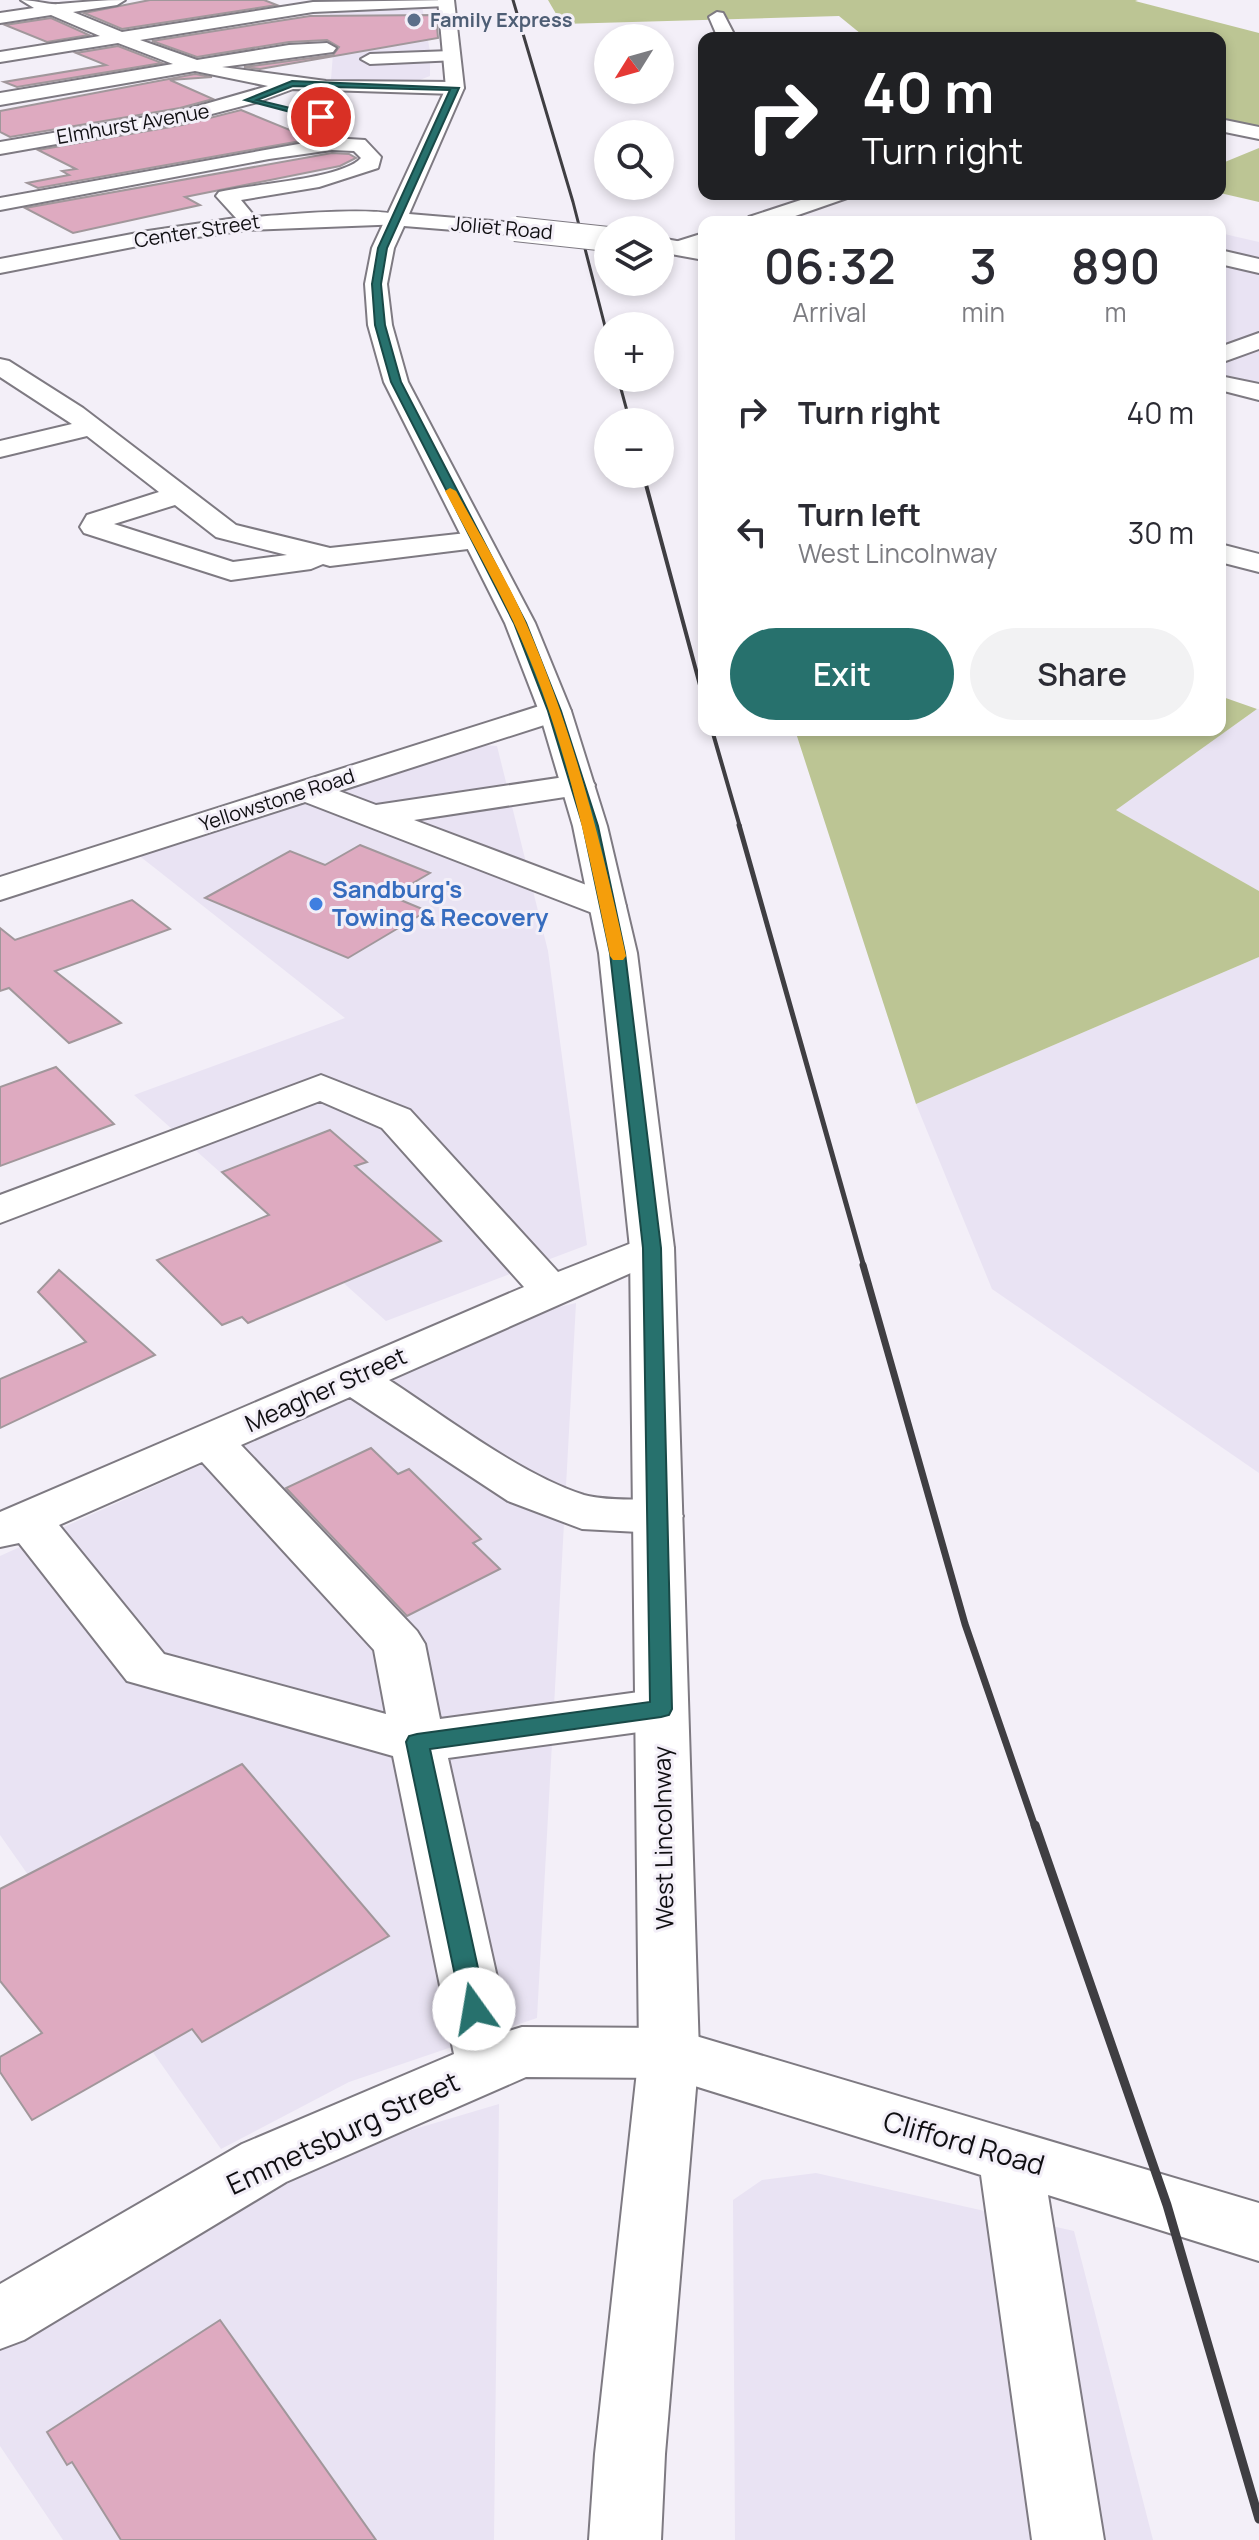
<!DOCTYPE html>
<html lang="en">
<head>
<meta charset="utf-8">
<style>
	body { margin:0; font-family:Manrope,sans-serif; background:#f2f2f3; color:#2b2b33; height:100vh; display:flex; flex-direction:column; font-size:30px; white-space:nowrap }
	* { box-sizing:border-box; margin:0 }
	p { font-size:26px; color:#7c7c81 }
	.icon { flex:none; width:44px; height:44px; fill:none; stroke:currentColor; stroke-width:2; stroke-linecap:round; stroke-linejoin:round }
	.map { position:relative; flex:1; overflow:hidden }
	.details { position:absolute; left:698px; top:216px; width:528px; height:520px; display:flex; flex-direction:column; background:#fff; border-radius:16px; box-shadow:0 4px 12px #0003 }
	.details>* { flex:none }
	.hud { position:absolute; left:698px; top:32px; width:528px; height:168px; border-radius:16px; box-shadow:0 4px 12px #0003; background:#202124; color:#fff; overflow:hidden }
	.needle { width:52px; rotate:233deg }
	.tools { position:absolute; left:594px; top:24px; display:grid; gap:16px }
	.tools a { display:grid; place-items:center; width:80px; height:80px; border-radius:50%; background:#fff; box-shadow:0 4px 12px #0003; font-size:40px }
	.pin { position:absolute; display:grid; place-items:center; width:68px; height:68px; color:#fff; margin:-34px; border:4px solid #fff; border-radius:50%; box-shadow:0 2px 8px #0007 }
	.me { position:absolute; width:88px; margin:-44px; rotate:347deg; stroke-linejoin:round; filter:drop-shadow(0 0 6px #0008) }
	.turn { display:flex; align-items:center; gap:28px; height:168px; padding:0 32px; font-size:36px }
	.turn .icon { width:104px; height:104px; stroke-width:2.5 }
	.turn b { display:block; font-size:56px; line-height:68px }
	.eta { display:flex; justify-content:space-evenly; align-items:center; height:136px; text-align:center }
	.eta b { font-size:48px; font-weight:600; line-height:56px }
	.action { display:flex; gap:16px; margin-top:auto; padding:16px 32px }
	.action a { flex:1; height:92px; border-radius:48px; background:#27716d; color:#fff; font-size:32px; font-weight:600; line-height:92px; text-align:center }
	.action a+a { background:#f2f2f3; color:#2b2b33 }
	ul { padding:0; list-style:none }
	li { display:flex; align-items:center; gap:24px; height:120px; padding:0 32px }
	li div { flex:1 }
	li b { display:block; font-size:30px }
	li em { font-style:normal }
	.map>svg:first-child { display:block }
</style>
</head>
<body>
<div class="map">
<svg width="1259" height="2540" viewBox="0 0 1259 2540">
	<rect width="100%" height="100%" fill="#f3eff8"/>
	<!-- built -->
	<path fill="#e9e3f3" d="M329,0H421L430,52V76L417,81L331,79L333,54Z
		M1220,233L1259,242V384L1220,374Z
		M1257,709H1259V891L1115,810Z
		M481,745L497,746L548,951L587,1245L386,1321L134,1095L345,1018L137,854Z
		M1259,957V1473L992,1289L916,1104Z
		M576,1303L537,2018L349,2082L221,2149L0,1835V1556L538,1312Z
		M499,2104L494,2540H63L0,2446V2349L255,2197L371,2142Z
		M816,2173L1074,2231L1153,2540H735L733,2200L762,2180Z"/>
	<!-- forest -->
	<path fill="#bcc594" d="M548,0H1138L1135,1L1259,33V127L1220,119V38H866L839,16L562,24Z
		M1259,148V202L1220,193V164Z
		M1220,696L1257,709L1116,810L1259,891V957L916,1104L795,730H1220Z"/>
	<!-- building -->
	<path fill="#deaac0" stroke="#a1979b" stroke-width="2" d="M150,0H264L277,5L122,29L84,13Z
		M436,15L438,38L260,69L244,67L333,55L339,47L327,40L289,42L197,57L152,41L310,16Z
		M51,18L89,35L47,42L5,25Z
		M118,46L162,63L17,87L4,82L106,65L76,53Z
		M195,74L212,77L170,80L213,99L180,108L10,137L0,132V111Z
		M241,110L312,139L38,188L27,183L69,175L62,171L76,169L38,150L182,125Z
		M332,153L349,154L356,158L340,166L185,197L200,205L73,233L25,208Z
		M360,845L430,873L391,896L427,911L348,958L205,898L290,851L325,865Z
		M132,900L170,929L55,971L121,1023L69,1043L9,988L0,991V928L15,940Z
		M56,1067L114,1124L0,1166V1087Z
		M330,1130L367,1162L355,1166L441,1241L248,1323L242,1317L222,1325L157,1260L269,1215L222,1172Z
		M59,1270L155,1355L0,1428V1379L86,1342L38,1292Z
		M371,1448L398,1474L409,1469L481,1539L473,1543L500,1569L407,1616L286,1488Z
		M242,1764L389,1936L202,2042L192,2029L32,2120L0,2072V2057L42,2033L0,1981V1889Z
		M220,2320L376,2540H121L72,2462L67,2465L47,2432Z"/>
	<g fill="none" stroke-linecap="round" stroke-linejoin="round">
		<defs>
			<path id="minor" d="M21,0C34,0 48,5 59,4C82,2 103,0 125,0L117,5L73,12L122,32L313,2L454,0L452,5L446,6L313,12L140,40L197,60L289,45L327,43L336,48L333,52L222,67L326,81L455,82L464,88L455,94L293,89L258,102L181,122L0,154V142L181,111L268,86L195,71L0,105V93L173,64L118,43L0,62V52L100,36L51,15L0,23V13L34,8Z
				M717,12L723,13L736,38H718L709,17Z
				M451,51L457,52L460,56L457,60L370,64L361,59L370,54Z
				M1220,119L1259,127V139L1220,131Z
				M332,138L365,140L381,157L378,168L319,187L241,200L255,217C279,215 394,204 407,219L404,224L246,230L148,244L0,273V259L148,231L236,218L216,196L219,192C250,184 343,179 361,158L354,151L332,150L269,159L0,210V198Z
				M819,194H850L847,198L778,222H746L749,217Z
				M704,233V247L680,255L669,248L672,243Z
				M1220,250L1259,259V273L1220,264Z
				M1259,333V349L1220,363V347Z
				M0,359L9,361L83,408L236,525L330,548L476,532L486,534L490,540L486,546L476,548L330,566L323,564L311,569L231,580L84,533L80,527L87,515L159,492L87,436L0,457V441L72,424L0,377ZM175,505L216,537L287,555L233,562L114,524Z
				M1220,544L1259,554V572L1220,562Z
				M555,701L566,704L571,711L566,718L339,791L376,805L578,775L590,778L595,785L590,792L578,795L414,820L621,898L626,906L621,914L608,917L595,914L305,802L0,900V877Z
				M321,1075L410,1110L558,1272L652,1235L667,1239L674,1248L667,1257L389,1380C446,1417 521,1475 584,1495C613,1503 646,1496 675,1504L683,1516L675,1528L658,1533L582,1529L508,1501L350,1397L241,1445L417,1631L425,1644L440,1719L661,1689L680,1695L688,1709L680,1723L661,1729L448,1758L509,2031L522,2027L669,2028L1259,2203V2261L1048,2195L1104,2540H1032L981,2175L669,2078L526,2077L286,2182L24,2340L0,2349V2284L242,2144L454,2054L393,1756L127,1681L19,1543L0,1547V1512L524,1287L382,1128L320,1101L0,1223V1195ZM202,1462L374,1650L386,1714L164,1654L59,1525Z"/>
			<path id="major" d="M438,0H454L464,88L409,214L515,223L526,229L515,235L404,226L394,248L387,284L392,325L408,382L535,623L571,711L607,826L637,953L674,1248L699,2053L665,2454L661,2540H589L595,2454L639,2053L630,1248L599,953L573,826L539,711L505,623L384,382L368,325L365,284L372,248L446,88Z
				M660,238L704,246V260L660,252Z
				M1220,376L1259,384V400L1220,390Z"/>
		</defs>
		<!-- minor casing -->
		<use href="#minor" stroke="#7e7a82" stroke-width="4"/>
		<!-- major casing -->
		<use href="#major" stroke="#7e7a82" stroke-width="4"/>
		<!-- minor -->
		<use href="#minor" fill="#fff" fill-rule="evenodd"/>
		<!-- major -->
		<use href="#major" fill="#fff" fill-rule="evenodd"/>
		<!-- rail-far4 -->
		<path stroke="#3f3e42" stroke-width="3" d="M513,0L573,202L608,338
			M618,378L630,422
			M643,474L645,483"/>
		<!-- rail-far3 -->
		<path stroke="#3f3e42" stroke-width="4" d="M645,481L704,700
			M712,730L740,827"/>
		<!-- rail-far2 -->
		<path stroke="#3f3e42" stroke-width="5" d="M739,825L864,1267"/>
		<!-- rail-far1 -->
		<path stroke="#3f3e42" stroke-width="7" d="M863,1265L965,1624L1035,1827"/>
		<!-- rail -->
		<path stroke="#3f3e42" stroke-width="9" d="M1035,1825L1167,2205L1259,2519"/>
		<defs>
			<path id="major-bridge" d="M515,229L608,239"/>
		</defs>
		<!-- major-bridge casing -->
		<use href="#major-bridge" stroke="#7e7a82" stroke-width="26" stroke-linecap="butt"/>
		<!-- major-bridge -->
		<use href="#major-bridge" stroke="#fff" stroke-width="24"/>
	</g>
	<!-- route -->
	<path fill="#27716d" stroke="#194947" stroke-width="2" d="M292,81L459,88L387,248L381,284L385,325L401,382L526,623L561,711L598,826L625,953L661,1248L672,1709L669,1715L661,1717L430,1749L487,2009L483,2016L474,2019L466,2016L462,2009L406,1742L409,1736L417,1734L650,1702L643,1248L610,953L583,826L548,711L514,623L391,382L375,325L372,284L378,248L450,90L293,86L257,100L324,116L321,120L245,100Z"/>
	<!-- slow -->
	<path fill="#f59e0b" d="M450,488L456,491C480,535 507,579 527,625C574,734 601,841 626,956L623,960H613L610,956C587,843 563,727 513,621C492,577 468,534 445,491Z"/>
	<!-- markers -->
	<circle fill="#5c6f8a" stroke="#f3eff8" stroke-width="3" cx="414" cy="20" r="8"/>
	<circle fill="#3f7fe0" stroke="#f3eff8" stroke-width="3" cx="316" cy="904" r="8"/>
	<g text-anchor="middle" stroke-width="6" stroke-linejoin="round" paint-order="stroke">
		<!-- far-service labels -->
		<g font-size="20" font-weight="bold" fill="#4e5e75" stroke="#f3eff8" text-anchor="start">
			<text x="430" y="27">Family Express</text>
		</g>
		<!-- far-street labels -->
		<g font-size="20" fill="#100f12" stroke="#f3eff8">
			<text transform="translate(133 124) rotate(-10)" y="7">Elmhurst Avenue</text>
			<text transform="translate(502 228) rotate(5)" y="7">Joliet Road</text>
			<text transform="translate(197 231) rotate(-9)" y="7">Center Street</text>
			<text transform="translate(277 800) rotate(-18)" y="7">Yellowstone Road</text>
		</g>
		<!-- shop labels -->
		<g font-size="24" font-weight="bold" fill="#366cbe" stroke="#f3eff8" text-anchor="start">
			<text x="332" y="898">Sandburg's<tspan x="332" dy="28">Towing &amp; Recovery</tspan></text>
		</g>
		<!-- street labels -->
		<g font-size="24" fill="#100f12" stroke="#f3eff8">
			<text transform="translate(326 1390) rotate(-24)" y="8">Meagher Street</text>
			<text transform="translate(664 1838) rotate(-91)" y="8">West Lincolnway</text>
		</g>
		<!-- near-street labels -->
		<g font-size="28" fill="#100f12" stroke="#f3eff8">
			<text transform="translate(343 2133) rotate(-25)" y="10">Emmetsburg Street</text>
			<text transform="translate(964 2143) rotate(16)" y="10">Clifford Road</text>
		</g>
	</g>
</svg>
<div class="tools">
<a><svg class="needle" viewBox="-14 -14 28 28"><path d="M0-13l5 13h-10z" fill="#e53935"/><path d="M0 13l5-13h-10z" fill="#7c7c81"/></svg></a>
<a><svg class="icon" aria-label="search" viewBox="0 0 24 24"><circle cx="10" cy="10" r="6"/><path d="M15 15l6 6"/></svg></a>
<a><svg class="icon" aria-label="layers" viewBox="0 0 24 24"><path d="M12 4l9 5-9 5-9-5zM3 14l9 5 9-5"/></svg></a>
<a>+</a>
<a>−</a>
</div>
<div class="pin" style="left:321px;top:117px;background:#d93025"><svg class="icon" aria-label="arrive" viewBox="0 0 24 24"><path d="M6 21V4h12l-3 4 3 4H6"/></svg></div>
<svg class="me" style="left:474px;top:2009px" viewBox="-20 -20 40 40"><circle r="19" fill="#fff"/><path d="M0-13L10 11 0 6-10 11z" fill="#27716d"/></svg>
<div class="hud">
<div class="turn"><svg class="icon" aria-label="right" viewBox="0 0 24 24"><path d="M7 20v-9h11M14 6l5 5-5 5"/></svg><div><b>40 m</b>Turn right</div></div>
</div>
<section class="details">
<div class="eta">
<div><b>06:32</b><p>Arrival</p></div>
<div><b>3</b><p>min</p></div>
<div><b>890</b><p>m</p></div>
</div>
<ul>
<li><svg class="icon" aria-label="right" viewBox="0 0 24 24"><path d="M7 20v-9h11M14 6l5 5-5 5"/></svg><div><b>Turn right</b></div><em>40 m</em></li>
<li><svg class="icon" aria-label="left" viewBox="0 0 24 24"><path d="M17 20v-9H6M10 6l-5 5 5 5"/></svg><div><b>Turn left</b><p>West Lincolnway</p></div><em>30 m</em></li>
</ul>
<div class="action"><a>Exit</a><a>Share</a></div>
</section>
</div>
</body>
</html>
